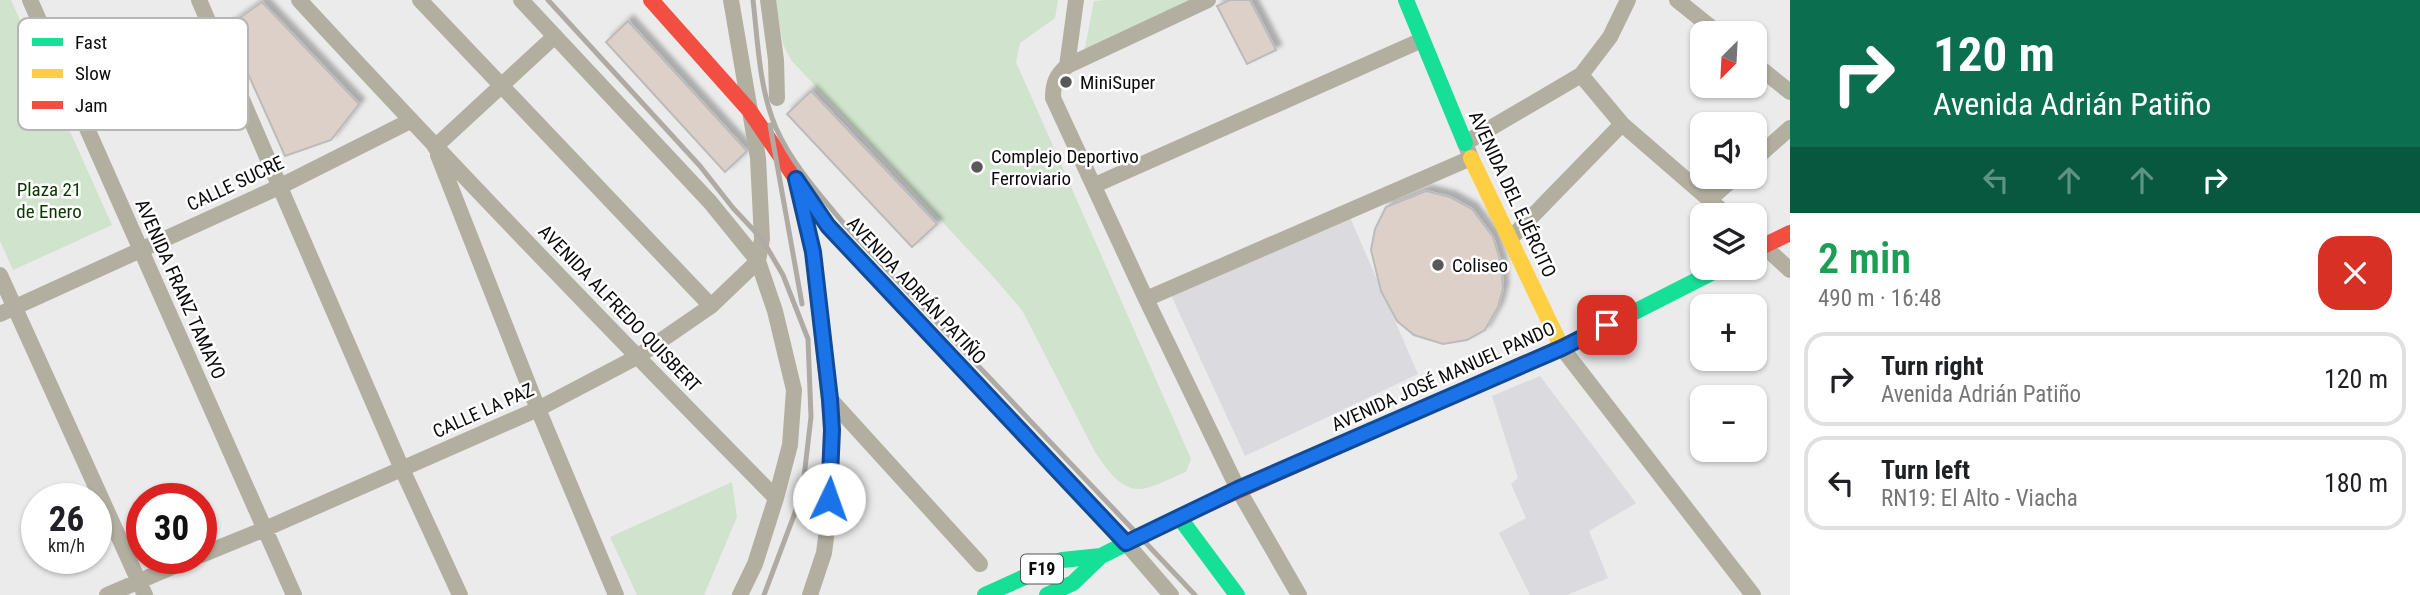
<!DOCTYPE html>
<html lang="en">
<head>
<meta charset="utf-8">
<style>
	body { margin:0; font-family:"Roboto Condensed",sans-serif; background:#f2f2f2; color:#202124; height:100vh; display:flex; flex-direction:column; font-size:26px; white-space:nowrap }
	* { box-sizing:border-box; margin:0 }
	p { font-size:23px; color:#757577 }
	.icon { flex:none; width:38px; height:38px; fill:none; stroke:currentColor; stroke-width:2; stroke-linecap:round; stroke-linejoin:round }
	.map { position:relative; flex:1; overflow:hidden }
	.side { display:flex; flex-direction:column; background:#fff; width:630px }
	.side>* { flex:none }
	.guide { background:#0b6e4f; color:#fff; overflow:hidden }
	.needle { width:46px; rotate:204deg }
	.controls { position:absolute; left:1690px; top:21px; display:grid; gap:14px }
	.controls a { display:grid; place-items:center; width:77px; height:77px; border-radius:14px; background:#fff; box-shadow:0 2px 5px #0004; font-size:35px }
	.speed { position:absolute; left:21px; top:483px; display:flex; gap:14px; font-size:35px; font-weight:700; text-align:center }
	.speed>* { display:grid; place-content:center; width:91px; height:91px; border-radius:50%; background:#fff; box-shadow:0 2px 5px #0004; line-height:1 }
	.speed small { font-size:18px; font-weight:400 }
	.speed .limit { border:10px solid #d22; background:#fff; color:#111 }
	.pin { position:absolute; display:grid; place-items:center; width:60px; height:60px; color:#fff; margin:-30px; border-radius:14px; box-shadow:0 4px 10px #0006 }
	.me { position:absolute; width:77px; margin:-38px; rotate:3deg; stroke-linejoin:round; filter:drop-shadow(0 0 5px #0008) }
	.turn { display:flex; align-items:center; gap:24px; height:147px; padding:0 28px; font-size:32px }
	.turn .icon { width:91px; height:91px; stroke-width:2.5 }
	.turn b { display:block; font-size:49px; line-height:60px }
	.lanes { display:flex; align-items:center; height:66px; padding:0 28px; background:#0003; justify-content:center; gap:35px; direction:ltr }
	.lanes .off { opacity:.35 }
	.round { display:grid; place-items:center; flex:none; width:74px; height:74px; border-radius:21px; background:#f2f2f2 }
	.summary { display:flex; align-items:center; justify-content:space-between; height:119px; padding:0 28px }
	h1 { font-size:42px; font-weight:600; line-height:52px; color:#1e9e55 }
	ul { padding:0; list-style:none }
	li { display:flex; align-items:center; gap:21px; height:94px; margin:0 14px 10px; padding:0 14px; border:4px solid #e0e0e0; border-radius:21px }
	li div { flex:1 }
	li b { display:block; font-size:26px }
	li em { font-style:normal }
	main { display:flex; flex:1; min-height:0 }
	.map>svg:first-child { display:block }
</style>
</head>
<body>
<main>
<div class="map">
<svg width="1790" height="595" viewBox="0 0 1790 595">
	<defs>
		<filter id="shadow"><feDropShadow dx="5.5" dy="-5.5" stdDeviation="2" flood-color="#0004"/></filter>
	</defs>
	<rect width="100%" height="100%" fill="#ebebeb"/>
	<!-- built -->
	<path fill="#dadadf" d="M1349,215L1418,374L1245,456L1171,295Z
		M1540,376L1636,503L1589,531L1608,578L1567,595H1530L1499,533L1526,518L1511,484L1518,478L1492,396Z"/>
	<!-- green -->
	<path fill="#d0e3cc" d="M0,0H11L112,225L13,270L0,241Z
		M775,0H1058L1055,18L1020,43L1016,62L1191,459L1186,472C1175,476 1151,489 1140,489C1119,490 1105,466 1095,452L1022,310L990,273L791,60L783,44Z
		M1106,0H1193L1084,53L1094,1Z
		M732,482L737,517L704,595H637L610,537Z"/>
	<!-- building -->
	<path fill="#ddd0c9" stroke="#bcbbbb" stroke-width="2" filter="url(#shadow)" d="M1230,0H1250L1276,50L1247,64L1217,6Z
		M262,2L359,104L331,140L285,156L227,27Z
		M628,21L746,150V152L725,172L606,42Z
		M811,91L937,224L912,247L787,114Z
		M1426,191L1450,197L1472,209L1493,237L1501,263L1503,288L1498,307L1485,330L1467,340L1443,344L1414,335L1397,321L1381,291L1371,250L1375,229L1386,207Z"/>
	<g fill="none" stroke-linecap="round" stroke-linejoin="round">
		<!-- street -->
		<path stroke="#b3afa0" stroke-width="16" d="M30,0L294,595
			M199,0L402,469L460,595
			M299,0C455,169 614,334 776,498
			M420,0L711,306
			M521,0L710,202L758,261L775,311L794,390L790,445L776,498L755,564L740,595
			M768,0L776,60L777,98
			M1208,0L1067,66C1056,76 1053,83 1053,98L1146,299L1238,489L1299,595
			M1677,0L1718,33
			M1755,64L1790,92
			M1067,66L1076,0
			M1581,75L1622,124L1727,215
			M435,147L555,36
			M438,155L538,409L616,595
			M1755,159L1790,128
			M1095,185L1422,40
			M798,188L813,252L832,430L828,522L824,553L810,595
			M1709,200L1735,177
			M1510,239L1622,124
			M1757,240L1790,270
			M0,275L145,595
			M1146,299L1471,158L1465,143L1581,75L1610,37L1628,0
			M0,314L279,187L410,121
			M1562,348L1753,595
			M830,399L980,564
			M1126,543L1171,595
			M201,555L265,529L538,409L637,357L711,306L758,261L762,239L758,158L731,0
			M107,595L193,558"/>
		<!-- fast -->
		<path stroke="#16e098" stroke-width="16" d="M1406,0L1465,143
			M826,223L1126,543
			M1593,333L1721,268
			M985,595L1062,560L1101,556
			M1047,595L1073,583L1101,556L1179,517L1237,595"/>
		<!-- slow -->
		<path stroke="#ffcf43" stroke-width="16" d="M1471,158L1562,348"/>
		<!-- jam -->
		<path stroke="#f24e42" stroke-width="16" d="M651,0L749,110L826,223
			M1755,250L1790,233
			M1179,517L1593,333"/>
		<!-- rail -->
		<path stroke="#afaba4" stroke-width="5" d="M548,0L700,166L733,208L762,239L783,275L808,339L811,417L802,494L764,595
			M753,0C758,43 759,88 776,128C792,164 820,195 845,225L1195,595
			M770,125L802,304"/>
	</g>
	<g fill="none" stroke-linecap="round" stroke-linejoin="round">
		<defs>
			<path id="route" d="M829,499L832,430L830,399L813,252L796,179L828,226L1126,543L1238,489L1562,348L1607,325"/>
		</defs>
		<!-- route casing -->
		<use href="#route" stroke="#114b97" stroke-width="18"/>
		<!-- route -->
		<use href="#route" stroke="#1a73e8" stroke-width="12"/>
	</g>
	<!-- markers -->
	<g fill="#59595a" stroke="#fff" stroke-width="2.5">
		<circle cx="1066" cy="82" r="7"/>
		<circle cx="977" cy="167" r="7"/>
		<circle cx="1438" cy="265" r="7"/>
	</g>
	<g text-anchor="middle" stroke-width="5" stroke-linejoin="round" paint-order="stroke">
		<!-- shield labels -->
		<rect fill="#fff" stroke="#545455" stroke-width="2" x="1021" y="554.5" width="42" height="29" rx="5"/>
		<g font-size="18" font-weight="bold" fill="#0b0b0c">
			<text x="1042" y="575">F19</text>
		</g>
		<!-- poi labels -->
		<g font-size="19" fill="#0b0b0c" stroke="#fff" text-anchor="start">
			<text x="1080" y="89">MiniSuper</text>
			<text x="991" y="163">Complejo Deportivo<tspan x="991" dy="22">Ferroviario</tspan></text>
			<text x="1452" y="272">Coliseo</text>
		</g>
		<!-- street labels -->
		<g font-size="19" fill="#0b0b0c" stroke="#fff">
			<text transform="translate(235 183) rotate(-25)" y="7">CALLE SUCRE</text>
			<text transform="translate(1513 194) rotate(65)" y="7">AVENIDA DEL EJÉRCITO</text>
			<text transform="translate(181 289) rotate(66)" y="7">AVENIDA FRANZ TAMAYO</text>
			<text transform="translate(917 290) rotate(47)" y="7">AVENIDA ADRIÁN PATIÑO</text>
			<text transform="translate(620 308) rotate(46)" y="7">AVENIDA ALFREDO QUISBERT</text>
			<text transform="translate(1443 376) rotate(-24)" y="7">AVENIDA JOSÉ MANUEL PANDO</text>
			<text transform="translate(483 410) rotate(-24)" y="7">CALLE LA PAZ</text>
		</g>
		<!-- park labels -->
		<g font-size="19" fill="#083700" stroke="#fff">
			<text x="49" y="196">Plaza 21<tspan x="49" dy="22">de Enero</tspan></text>
		</g>
	</g>
	<!-- legend -->
	<rect x="18" y="18" width="230" height="112" rx="10" fill="#fff" stroke="#b6b6b6" stroke-width="2"/>
	<rect x="32" y="38" width="31" height="8" fill="#16e098"/>
	<rect x="32" y="69" width="31" height="9" fill="#ffcf43"/>
	<rect x="32" y="101" width="31" height="8" fill="#f24e42"/>
	<g font-size="19" fill="#0b0b0c">
		<text x="75" y="49">Fast</text>
		<text x="75" y="80">Slow</text>
		<text x="75" y="112">Jam</text>
	</g>
</svg>
<div class="controls">
<a><svg class="needle" viewBox="-14 -14 28 28"><path d="M0-13l5 13h-10z" fill="#e53935"/><path d="M0 13l5-13h-10z" fill="#757577"/></svg></a>
<a><svg class="icon" aria-label="sound" viewBox="0 0 24 24"><path d="M4 9h4l5-4v14l-5-4H4zM17 9q2 3 0 6"/></svg></a>
<a><svg class="icon" aria-label="layers" viewBox="0 0 24 24"><path d="M12 4l9 5-9 5-9-5zM3 14l9 5 9-5"/></svg></a>
<a>+</a>
<a>−</a>
</div>
<div class="speed"><div>26<small>km/h</small></div><div class="limit">30</div></div>
<div class="pin" style="left:1607px;top:325px;background:#d93025"><svg class="icon" aria-label="arrive" viewBox="0 0 24 24"><path d="M6 21V4h12l-3 4 3 4H6"/></svg></div>
<svg class="me" style="left:829px;top:499px" viewBox="-20 -20 40 40"><circle r="19" fill="#fff"/><path d="M0-13L10 11 0 6-10 11z" fill="#1a73e8"/></svg>
</div>
<section class="side">
<div class="guide">
<div class="turn"><svg class="icon" aria-label="right" viewBox="0 0 24 24"><path d="M7 20v-9h11M14 6l5 5-5 5"/></svg><div><b>120 m</b>Avenida Adrián Patiño</div></div>
<div class="lanes"><svg class="icon off" aria-label="left" viewBox="0 0 24 24"><path d="M17 20v-9H6M10 6l-5 5 5 5"/></svg><svg class="icon off" aria-label="ahead" viewBox="0 0 24 24"><path d="M12 20V5M6 11l6-6 6 6"/></svg><svg class="icon off" aria-label="ahead" viewBox="0 0 24 24"><path d="M12 20V5M6 11l6-6 6 6"/></svg><svg class="icon" aria-label="right" viewBox="0 0 24 24"><path d="M7 20v-9h11M14 6l5 5-5 5"/></svg></div>
</div>
<div class="summary"><div><h1>2 min</h1><p>490 m · 16:48</p></div><a class="round" style="background:#d93025;color:#fff"><svg class="icon" aria-label="close" viewBox="0 0 24 24"><path d="M6 6l12 12M18 6L6 18"/></svg></a></div>
<ul>
<li><svg class="icon" aria-label="right" viewBox="0 0 24 24"><path d="M7 20v-9h11M14 6l5 5-5 5"/></svg><div><b>Turn right</b><p>Avenida Adrián Patiño</p></div><em>120 m</em></li>
<li><svg class="icon" aria-label="left" viewBox="0 0 24 24"><path d="M17 20v-9H6M10 6l-5 5 5 5"/></svg><div><b>Turn left</b><p>RN19: El Alto - Viacha</p></div><em>180 m</em></li>
</ul>
</section>
</main>
</body>
</html>
